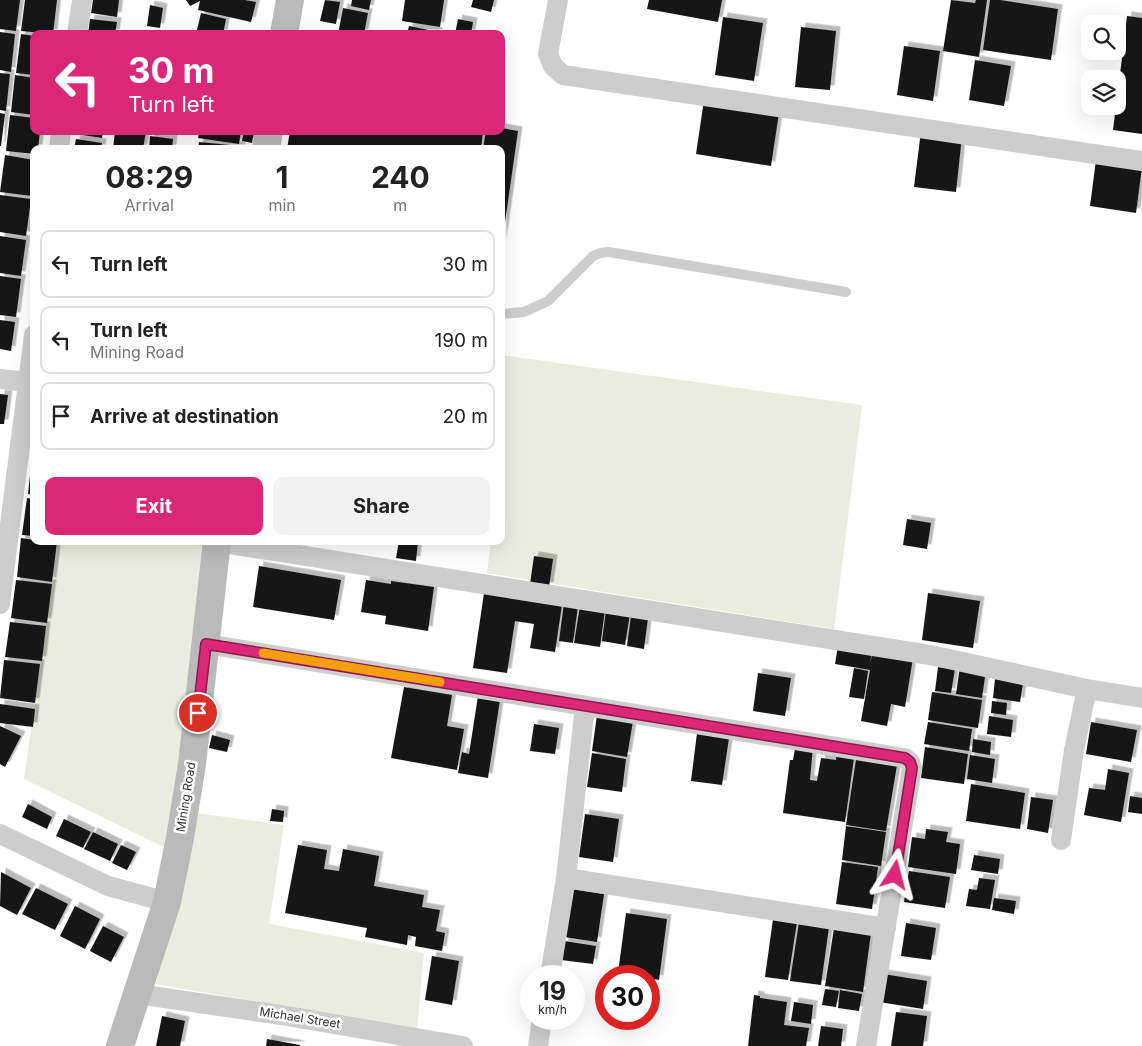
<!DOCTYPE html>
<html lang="en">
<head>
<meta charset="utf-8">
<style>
	body { margin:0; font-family:Inter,sans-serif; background:#f2f2f2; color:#222; height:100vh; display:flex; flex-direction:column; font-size:19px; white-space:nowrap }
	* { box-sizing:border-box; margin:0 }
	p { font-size:16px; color:#767676 }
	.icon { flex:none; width:28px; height:28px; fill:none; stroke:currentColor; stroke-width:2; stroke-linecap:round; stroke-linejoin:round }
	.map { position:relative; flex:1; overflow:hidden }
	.side { position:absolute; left:30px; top:145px; width:475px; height:400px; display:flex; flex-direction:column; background:#fff; border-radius:10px; box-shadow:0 5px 20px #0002 }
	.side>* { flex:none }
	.top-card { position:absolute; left:30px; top:30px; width:475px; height:105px; border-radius:10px; box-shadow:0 5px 20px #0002; background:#db2777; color:#fff; overflow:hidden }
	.buttons { position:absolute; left:1081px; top:15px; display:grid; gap:10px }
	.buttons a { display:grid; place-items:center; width:45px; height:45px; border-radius:10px; background:#fff; box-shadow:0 5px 20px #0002; font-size:25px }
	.speed { position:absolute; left:520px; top:965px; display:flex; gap:10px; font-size:25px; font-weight:700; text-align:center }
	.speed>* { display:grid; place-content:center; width:65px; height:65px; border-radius:50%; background:#fff; box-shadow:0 5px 20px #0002; line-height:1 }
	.speed small { font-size:12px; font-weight:400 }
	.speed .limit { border:8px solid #d22; background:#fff; color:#111 }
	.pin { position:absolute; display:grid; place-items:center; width:42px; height:42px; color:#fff; margin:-21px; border:2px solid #fff; border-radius:50%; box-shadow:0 1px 5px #0007 }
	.me { position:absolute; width:55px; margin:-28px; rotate:9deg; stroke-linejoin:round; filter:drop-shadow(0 0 4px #0008) }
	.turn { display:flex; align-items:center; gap:18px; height:105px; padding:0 15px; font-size:22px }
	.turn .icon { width:65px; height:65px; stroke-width:2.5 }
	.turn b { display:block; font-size:35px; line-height:42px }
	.eta { display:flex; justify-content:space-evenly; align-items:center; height:85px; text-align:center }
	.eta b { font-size:30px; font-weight:700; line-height:35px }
	.primary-button { display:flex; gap:10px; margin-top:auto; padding:10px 15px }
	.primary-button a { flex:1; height:58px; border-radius:10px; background:#db2777; color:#fff; font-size:20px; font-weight:700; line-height:58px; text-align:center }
	.primary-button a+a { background:#f2f2f2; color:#222 }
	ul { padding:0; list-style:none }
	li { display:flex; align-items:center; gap:15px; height:68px; margin:0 10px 8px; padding:0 5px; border:2px solid #e0e0e0; border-radius:10px }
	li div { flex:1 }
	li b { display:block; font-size:19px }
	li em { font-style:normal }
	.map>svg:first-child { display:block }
</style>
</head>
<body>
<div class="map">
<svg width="1142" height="1046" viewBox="0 0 1142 1046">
	<defs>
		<filter id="shadow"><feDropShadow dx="4.5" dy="-4.5" stdDeviation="0" flood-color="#0004"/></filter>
	</defs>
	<rect width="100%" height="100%" fill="#fff"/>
	<!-- green -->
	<path fill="#e9ecde" d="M501,355L862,405L834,629L487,573L491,541H501Z
		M58,541H205L170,850L24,779Z
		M197,813L284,825L269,924L424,953L417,1029L156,984Z"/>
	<!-- building -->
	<path fill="#171717" filter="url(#shadow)" d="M0,0H20L16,31L0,29Z
		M25,0H57L53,34L21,31Z
		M93,0H119L117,17L91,13Z
		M186,0H245L256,2L251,22L198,10L200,1L190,6Z
		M325,0L340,2L336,24L320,21Z
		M352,0H371L369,10L351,6Z
		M405,0H444L440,27L402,21Z
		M473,0H494L491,12L471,7Z
		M649,0H722L718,22L647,9Z
		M951,0L975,3L976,0H987L979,57L943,51Z
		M990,0H1000L1058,9L1051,60L983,50Z
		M150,5L163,8L160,28L147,26Z
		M343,8L368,13L364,34H338Z
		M201,13L226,19L223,34H196Z
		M1127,16L1142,18V134L1113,130L1116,106H1118V91Z
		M723,17L763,23L754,81L715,75Z
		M90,19L117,22L115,34H88Z
		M458,19L473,22L471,34H455Z
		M409,26L438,32V34H407Z
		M801,27L836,31L830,90L795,87Z
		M0,32L15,34L11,72L0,70Z
		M21,34L34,36V75L16,73Z
		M904,46L940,51L933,101L897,95Z
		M975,60L1011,66L1004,106L969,100Z
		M0,73L10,74L6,111L0,110Z
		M15,75L34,78V115L11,112Z
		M704,100L779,113L771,166L696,154Z
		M0,113L5,114L1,146H0Z
		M10,115L34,118V131H40L38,149H34V154L6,151Z
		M501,128L518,131L502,243L501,149H483L486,131H501Z
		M77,131H103L102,138L76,134Z
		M115,131H146L143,149H113Z
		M199,131H241L239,144L198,138Z
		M244,131H254L252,143L242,141Z
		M290,131H483L481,149H287Z
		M921,131L962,136L956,192L914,187Z
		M150,136L173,139L172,149H149Z
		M76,139L102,143L101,149H74Z
		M199,142L241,146V149H198Z
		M5,155L34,160L32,196L0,192Z
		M1096,160L1142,167L1136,213L1090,206Z
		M0,195L31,199L26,236L0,232Z
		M0,236L26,240L21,276L0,273Z
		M0,276L21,279L16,317L0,315Z
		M0,320L15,322L11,351L0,349Z
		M0,394L8,395L4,424H0Z
		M32,457H34V495L28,494Z
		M27,498L34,499V536L22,535Z
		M907,519L931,523L927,549L903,545Z
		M21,538L34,540V541L57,542L52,582L17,577Z
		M399,541H418L416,561L396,558Z
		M534,556L553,559L549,587L530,584Z
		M259,566L341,580L334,620L253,607Z
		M16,580L52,584L47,623L11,618Z
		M366,580L391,584V581L434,587L428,631L385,624L386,616L361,612Z
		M484,593L562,605L555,652L530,648L534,624L515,621L507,673L473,668Z
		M928,593L980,601L973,648L922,640Z
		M564,603L578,606L573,643L559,641Z
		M580,606L605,610L600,647L574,643Z
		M606,610L630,614L625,645L602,641Z
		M631,616L648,618L644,649L627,646Z
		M10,622L46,626L42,661L5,657Z
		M838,646L872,651L870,663L873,651L913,658L905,707L891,704L887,726L861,721L870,670L835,664Z
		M4,660L40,664L35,703L0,698Z
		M960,666L986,670L982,698L956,694Z
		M938,667L955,669L951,693L935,691Z
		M854,668L868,671L864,699L849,697Z
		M758,673L791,678L785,716L753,711Z
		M995,679L1023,683L1020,702L993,698Z
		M404,687L452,695L447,726L464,729L457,770L391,758Z
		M932,692L982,700L978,728L928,720Z
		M478,696L500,700L488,778L458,773L462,752L469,754Z
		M992,701L1007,703L1006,715L991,713Z
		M0,704L35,709L33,727L0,723Z
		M597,715L633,721L627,757L592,751Z
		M989,716L1013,720L1011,737L987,734Z
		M928,722L972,729L969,751L924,744Z
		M1091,722L1137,730L1131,762L1086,754Z
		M534,724L559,728L555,754L530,751Z
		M0,726L21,736L5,767L0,764Z
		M697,733L729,738L722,785L691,781Z
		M212,735L230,740L227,752L209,748Z
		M973,739L991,742L990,755L972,752Z
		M796,743L813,746L810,780L817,781L821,758L836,760L837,748L855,751L845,822L783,813L790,760H793Z
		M925,747L968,754L964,784L921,778Z
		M592,753L626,759L622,792L587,787Z
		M857,753L898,759L886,831L846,825Z
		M970,755L995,759L992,783L967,779Z
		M1108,769L1129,773L1121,822L1084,815L1089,788L1105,790Z
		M971,784L1025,793L1020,829L966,821Z
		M1130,796L1142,798V814L1128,812Z
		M1031,797L1053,800L1048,833L1027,829Z
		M28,804L52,817L47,829L22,817Z
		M272,809L284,811L283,822L270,821Z
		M585,814L619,819L613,862L579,857Z
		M64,819L91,832L83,848L56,836Z
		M846,826L886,832L881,866L842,860Z
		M926,829L948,832L946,842L960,844L956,874L908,867L912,837L925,839Z
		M93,832L118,844L110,861L84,849Z
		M121,845L136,852L127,870L112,863Z
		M298,845L327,850L324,869L339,871L343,849L379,856L374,886L424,895L422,907L440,910L436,931L445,933L442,951L415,946L416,937L408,935L407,945L365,937L367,928L285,913Z
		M974,855L1000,859L998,874L971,870Z
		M842,862L878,867L872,909L836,904Z
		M909,871L950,877L945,908L904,902Z
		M1,872L31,888L17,915L0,906Z
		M979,878L995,880L990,909L966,906L969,889L977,890Z
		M36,888L68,904L55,930L22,914Z
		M571,889L604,894L597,942L564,937Z
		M994,898L1016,901L1014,914L992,910Z
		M75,906L100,919L85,949L60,936Z
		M626,913L667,919L659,980L649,978V976L618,973Z
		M773,919L797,922L788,980L765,977Z
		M799,922L829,927L821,985L790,981Z
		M906,923L936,928L931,960L901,956Z
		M103,926L124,937L111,962L90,951Z
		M834,928L871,933L863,992L825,986Z
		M564,941L596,946L593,964L561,960Z
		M432,956L459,961L452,1005L425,1000Z
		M883,974L927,981L923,1009L879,1002Z
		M825,989L839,991L836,1007L822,1005Z
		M840,990L862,994L859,1011L838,1008Z
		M754,995L760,996V998L787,1002L784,1025L809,1028L806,1046H748Z
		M794,1002L813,1005L811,1024L791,1021Z
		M896,1012L927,1016L923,1046H891Z
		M162,1016L185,1021L180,1046H156Z
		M821,1026L843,1029L841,1046H818Z
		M267,1039L300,1045V1046H266Z"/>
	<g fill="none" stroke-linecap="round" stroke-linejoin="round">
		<!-- lane -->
		<path stroke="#cdcdcd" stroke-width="10" d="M501,314L524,312L548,301L593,256L600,253L609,252L846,292"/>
		<!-- street -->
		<path stroke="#cdcdcd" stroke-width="20" d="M558,0L548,54L553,66L563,75L1142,161
			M77,34L82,0
			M59,149L61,131
			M0,379L28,382
			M217,542L930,655L1087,689L1142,698
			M0,604L34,335
			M206,644L905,758L910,762L912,768L866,1046
			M0,834L108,886L167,902
			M1061,840L1074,750L1087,689
			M566,878L886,928
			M550,976L566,878L585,706
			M137,994L281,1015L463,1046
			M538,1046L542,1019"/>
		<!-- secondary -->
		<path stroke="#bababa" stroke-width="28" d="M284,34L290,0
			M266,149L269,131
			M120,1046L167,902L180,838L192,764L217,541"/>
	</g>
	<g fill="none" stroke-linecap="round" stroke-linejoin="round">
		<defs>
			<path id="route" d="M198,713L206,644L905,758L910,762L912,768L895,875"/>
		</defs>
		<!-- route casing -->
		<use href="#route" stroke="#8e194d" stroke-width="12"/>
		<!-- route -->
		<use href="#route" stroke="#db2777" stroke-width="9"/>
		<!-- slow -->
		<path stroke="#f59e0b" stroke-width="9" d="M263,653L440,682"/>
	</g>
	<g text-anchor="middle" stroke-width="5" stroke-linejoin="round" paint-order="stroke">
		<!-- street labels -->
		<g font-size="12" fill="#303030" stroke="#fff">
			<text transform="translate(186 797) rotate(-81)" y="4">Mining Road</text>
			<text transform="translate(300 1018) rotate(9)" y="4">Michael Street</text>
		</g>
	</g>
</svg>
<div class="buttons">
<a><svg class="icon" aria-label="search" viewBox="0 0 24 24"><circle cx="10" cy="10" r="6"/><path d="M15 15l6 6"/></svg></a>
<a><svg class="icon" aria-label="layers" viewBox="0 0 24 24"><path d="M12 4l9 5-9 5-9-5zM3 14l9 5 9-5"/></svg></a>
</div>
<div class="speed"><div>19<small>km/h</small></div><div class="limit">30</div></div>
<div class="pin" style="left:198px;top:713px;background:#d93025"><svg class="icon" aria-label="arrive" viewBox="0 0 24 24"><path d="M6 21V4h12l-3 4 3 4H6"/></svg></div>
<svg class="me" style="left:895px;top:875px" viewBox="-20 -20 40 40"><path d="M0-17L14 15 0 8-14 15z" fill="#db2777" stroke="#fff" stroke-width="4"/></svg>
<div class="top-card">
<div class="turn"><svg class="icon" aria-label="left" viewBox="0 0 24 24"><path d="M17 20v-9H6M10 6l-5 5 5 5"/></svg><div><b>30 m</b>Turn left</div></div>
</div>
<section class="side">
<div class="eta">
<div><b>08:29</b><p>Arrival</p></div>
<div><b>1</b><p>min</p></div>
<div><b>240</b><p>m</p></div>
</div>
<ul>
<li><svg class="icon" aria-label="left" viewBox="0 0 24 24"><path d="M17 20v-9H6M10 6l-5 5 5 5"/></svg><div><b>Turn left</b></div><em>30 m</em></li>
<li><svg class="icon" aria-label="left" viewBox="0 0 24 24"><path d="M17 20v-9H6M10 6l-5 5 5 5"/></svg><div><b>Turn left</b><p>Mining Road</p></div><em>190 m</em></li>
<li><svg class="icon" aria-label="arrive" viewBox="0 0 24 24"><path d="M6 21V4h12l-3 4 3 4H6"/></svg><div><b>Arrive at destination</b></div><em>20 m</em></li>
</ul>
<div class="primary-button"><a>Exit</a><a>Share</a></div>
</section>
</div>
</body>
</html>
